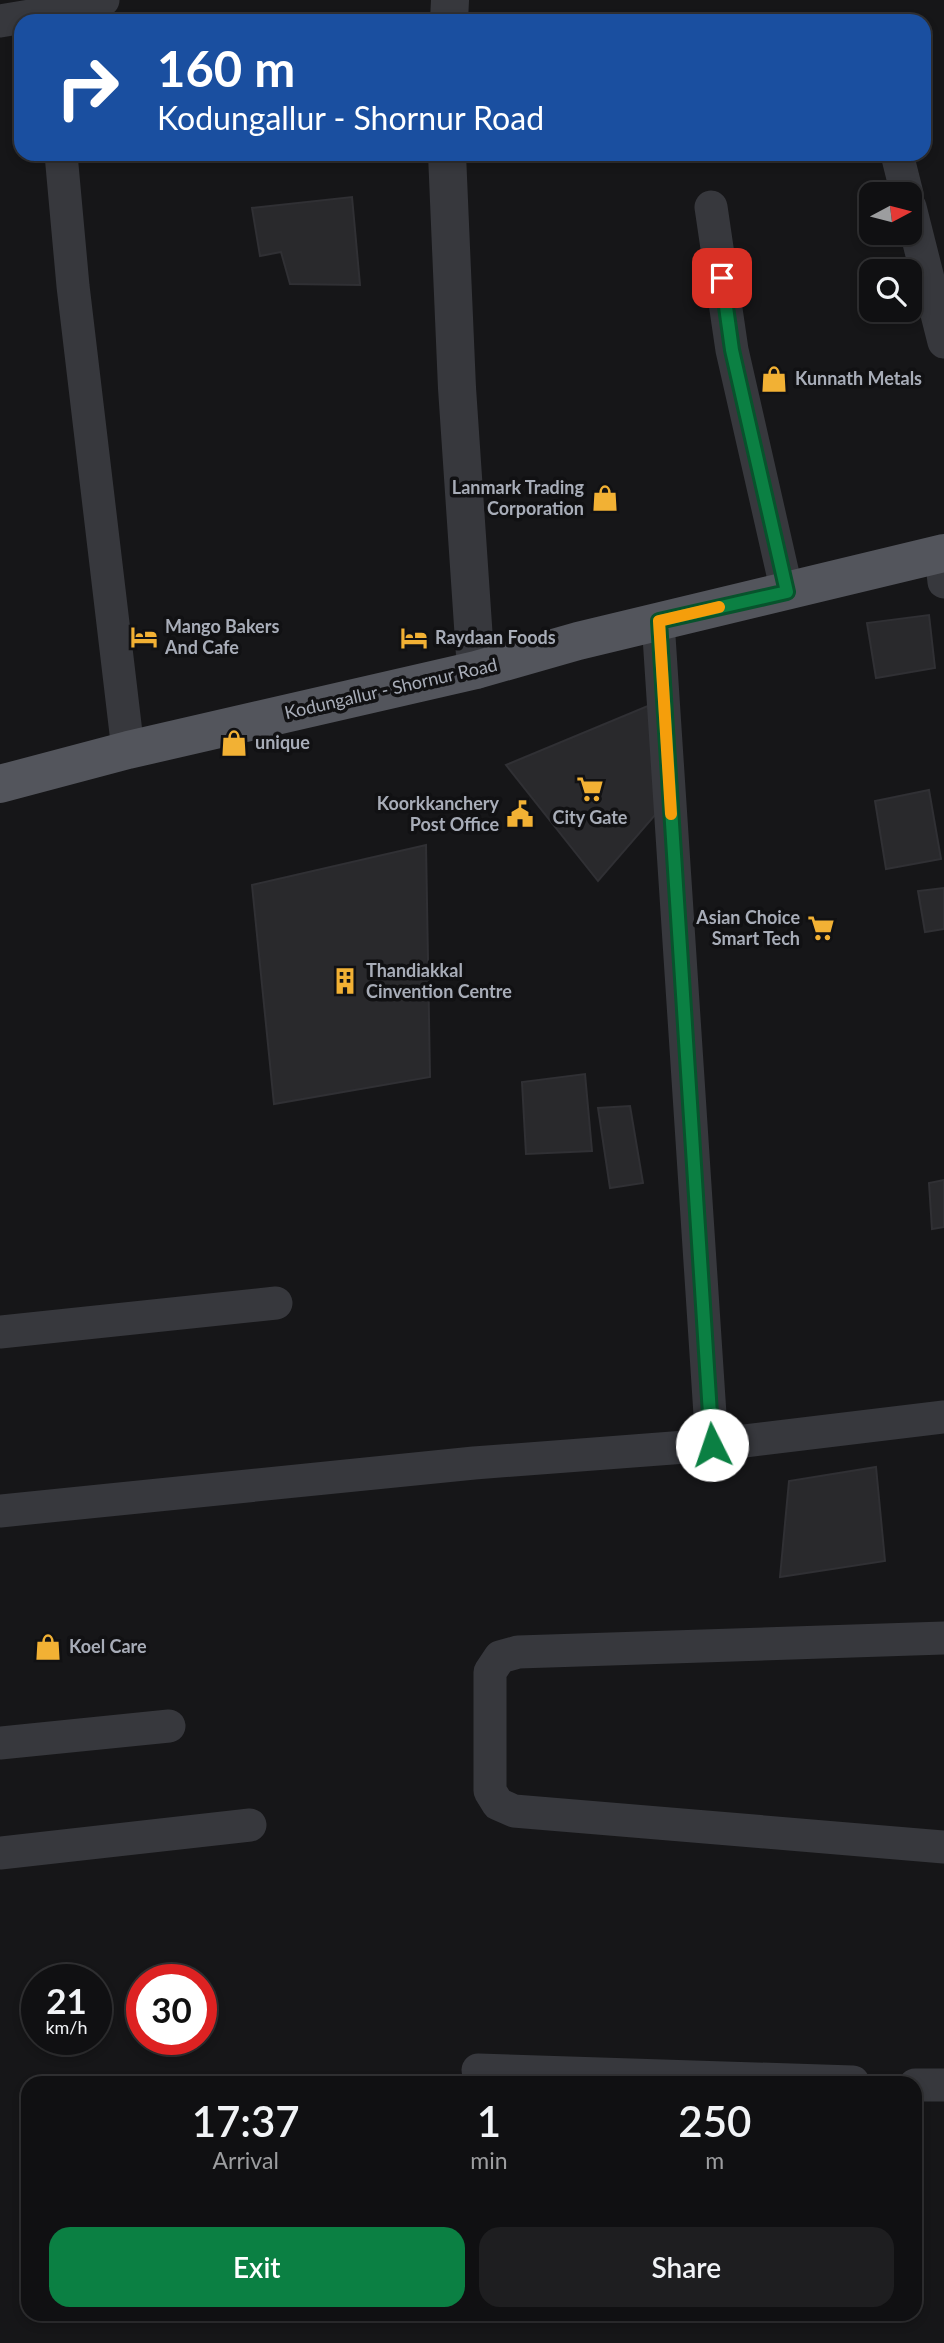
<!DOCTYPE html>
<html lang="en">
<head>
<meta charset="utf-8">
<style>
	body { margin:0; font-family:Lato,sans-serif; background:#1e1e20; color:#f1f3f6; height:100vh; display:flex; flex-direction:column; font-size:26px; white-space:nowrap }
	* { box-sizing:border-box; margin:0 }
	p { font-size:23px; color:#9c9d9f }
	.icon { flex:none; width:38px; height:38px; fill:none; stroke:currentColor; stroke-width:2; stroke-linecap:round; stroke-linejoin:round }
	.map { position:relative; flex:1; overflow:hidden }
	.details { position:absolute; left:21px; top:2076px; width:901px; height:245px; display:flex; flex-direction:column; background:#101012; border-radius:21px; box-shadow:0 4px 10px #0003,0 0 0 2px #303032 }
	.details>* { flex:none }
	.top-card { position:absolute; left:14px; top:14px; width:917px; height:147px; border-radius:21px; box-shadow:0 4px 10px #0003,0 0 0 2px #303032; background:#1a4fa0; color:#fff; overflow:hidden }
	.needle { width:46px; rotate:83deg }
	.tools { position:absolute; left:859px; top:182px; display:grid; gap:14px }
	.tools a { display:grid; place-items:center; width:63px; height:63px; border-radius:14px; background:#101012; box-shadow:0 4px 10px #0003,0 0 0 2px #303032; font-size:35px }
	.speed { position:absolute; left:21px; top:1964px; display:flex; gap:14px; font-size:35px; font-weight:700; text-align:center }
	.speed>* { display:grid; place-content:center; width:91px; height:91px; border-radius:50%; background:#101012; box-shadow:0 4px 10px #0003,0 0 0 2px #303032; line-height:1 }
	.speed small { font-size:18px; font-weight:400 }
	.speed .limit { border:10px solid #d22; background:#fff; color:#111 }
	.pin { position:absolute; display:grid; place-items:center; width:60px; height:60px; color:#fff; margin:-30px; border-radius:14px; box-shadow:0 4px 10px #0006 }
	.me { position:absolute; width:77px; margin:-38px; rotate:356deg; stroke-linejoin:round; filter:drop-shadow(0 0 5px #0008) }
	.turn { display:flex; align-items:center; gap:24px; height:147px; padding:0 28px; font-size:32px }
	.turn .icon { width:91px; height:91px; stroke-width:2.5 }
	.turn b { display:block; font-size:49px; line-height:60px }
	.eta { display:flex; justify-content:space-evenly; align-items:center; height:119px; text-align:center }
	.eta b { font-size:42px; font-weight:600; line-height:49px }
	.primary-button { display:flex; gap:14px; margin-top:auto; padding:14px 28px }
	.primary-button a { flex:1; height:80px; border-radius:21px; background:#0b8043; color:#fff; font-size:28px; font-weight:600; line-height:80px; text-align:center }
	.primary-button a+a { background:#1e1e20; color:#f1f3f6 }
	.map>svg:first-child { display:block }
</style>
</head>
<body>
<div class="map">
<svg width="944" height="2343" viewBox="0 0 944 2343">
	<rect width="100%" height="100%" fill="#161618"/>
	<!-- building -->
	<path fill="#29292c" stroke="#303034" stroke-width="2" d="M352,197L360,285L290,284L281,252L260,256L252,208Z
		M929,615L935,668L876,678L867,623Z
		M655,703L656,814L598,881L506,765Z
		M929,790L941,859L886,869L875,801Z
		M426,845L430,1077L274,1104L252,885Z
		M944,888V929L925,932L918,891Z
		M585,1074L592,1151L526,1154L522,1082Z
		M630,1106L643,1183L610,1188L598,1108Z
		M944,1180V1227L932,1229L929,1183Z
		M876,1467L885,1561L780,1577L789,1481Z"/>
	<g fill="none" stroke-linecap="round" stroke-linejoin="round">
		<!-- minor -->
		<path stroke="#37383d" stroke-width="33" d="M0,21L48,13
			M49,21L48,13L103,0
			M61,154L73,286L128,750
			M897,154L907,194
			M711,207L732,350L787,592
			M910,207L944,342
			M941,554L944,582
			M0,1332L276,1303
			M712,1445L944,1417
			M0,1511L474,1463L712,1445L658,621
			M944,1638L518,1652L500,1657L490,1672V1791L498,1804L514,1811L944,1847
			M0,1743L169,1726
			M0,1853L250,1825
			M478,2070L853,2082
			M915,2085H944"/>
		<!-- tertiary -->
		<path stroke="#37383d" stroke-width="38" d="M449,21L450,0
			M447,154L457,388L476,670"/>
		<!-- primary -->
		<path stroke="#53555c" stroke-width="38" d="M0,784L128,750L476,670L578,641L944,553"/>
	</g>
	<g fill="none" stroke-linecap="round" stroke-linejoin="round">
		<defs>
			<path id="route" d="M712,1445L659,621L787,592L732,350L722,278"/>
		</defs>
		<!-- route casing -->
		<use href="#route" stroke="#07532c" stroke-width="18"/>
		<!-- route -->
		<use href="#route" stroke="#0b8043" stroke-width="12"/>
		<!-- slow -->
		<path stroke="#f59e0b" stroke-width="12" d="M671,814L659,621L719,607"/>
	</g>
	<!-- icons -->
	<defs>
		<symbol id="shop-bare" viewBox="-9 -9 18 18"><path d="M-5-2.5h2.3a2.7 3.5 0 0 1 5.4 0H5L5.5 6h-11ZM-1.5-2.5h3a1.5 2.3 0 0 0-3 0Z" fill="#f2b134" stroke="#111113" stroke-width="2.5" paint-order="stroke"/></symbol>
		<symbol id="hotel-bare" viewBox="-9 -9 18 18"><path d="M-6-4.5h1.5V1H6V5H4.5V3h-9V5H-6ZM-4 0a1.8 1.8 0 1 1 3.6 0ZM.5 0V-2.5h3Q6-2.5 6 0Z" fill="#f2b134" stroke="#111113" stroke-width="2.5" paint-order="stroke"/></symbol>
		<symbol id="supermarket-bare" viewBox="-9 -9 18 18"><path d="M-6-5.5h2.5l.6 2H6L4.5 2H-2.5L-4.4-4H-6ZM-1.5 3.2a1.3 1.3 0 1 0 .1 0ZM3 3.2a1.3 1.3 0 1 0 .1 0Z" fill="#f2b134" stroke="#111113" stroke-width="2.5" paint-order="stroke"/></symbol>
		<symbol id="civic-bare" viewBox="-9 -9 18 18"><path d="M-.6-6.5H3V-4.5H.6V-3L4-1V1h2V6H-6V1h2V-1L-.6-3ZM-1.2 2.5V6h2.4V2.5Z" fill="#f2b134" stroke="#111113" stroke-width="2.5" paint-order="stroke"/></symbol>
		<symbol id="building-bare" viewBox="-9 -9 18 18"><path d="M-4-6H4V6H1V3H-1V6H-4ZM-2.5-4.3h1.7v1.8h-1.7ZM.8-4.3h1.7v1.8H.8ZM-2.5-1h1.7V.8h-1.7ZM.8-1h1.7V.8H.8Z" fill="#f2b134" stroke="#111113" stroke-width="2.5" paint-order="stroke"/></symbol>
	</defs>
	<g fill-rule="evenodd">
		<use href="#shop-bare" x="755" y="360" width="38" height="38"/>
		<use href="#shop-bare" x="586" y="479" width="38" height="38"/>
		<use href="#hotel-bare" x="125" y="618" width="38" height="38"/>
		<use href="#hotel-bare" x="395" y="619" width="38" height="38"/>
		<use href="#shop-bare" x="215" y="724" width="38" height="38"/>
		<use href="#supermarket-bare" x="571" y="770" width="38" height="38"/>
		<use href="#civic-bare" x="501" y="795" width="38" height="38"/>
		<use href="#supermarket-bare" x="802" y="909" width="38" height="38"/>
		<use href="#building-bare" x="326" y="962" width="38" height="38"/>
		<use href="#shop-bare" x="29" y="1628" width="38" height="38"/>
	</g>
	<g text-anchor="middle" stroke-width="7" stroke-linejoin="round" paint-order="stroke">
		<!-- poi labels -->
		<g font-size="18" font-weight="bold" fill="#a8adb8" stroke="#111113" text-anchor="start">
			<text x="795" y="385">Kunnath Metals</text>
			<text x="584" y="494" text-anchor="end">Lanmark Trading<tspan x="584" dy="21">Corporation</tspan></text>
			<text x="165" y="633">Mango Bakers<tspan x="165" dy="21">And Cafe</tspan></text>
			<text x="435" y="644">Raydaan Foods</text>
			<text x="255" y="749">unique</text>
			<text x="499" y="810" text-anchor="end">Koorkkanchery<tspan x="499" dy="21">Post Office</tspan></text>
			<text x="590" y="824" text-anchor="middle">City Gate</text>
			<text x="800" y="924" text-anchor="end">Asian Choice<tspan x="800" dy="21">Smart Tech</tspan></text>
			<text x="366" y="977">Thandiakkal<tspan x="366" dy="21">Cinvention Centre</tspan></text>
			<text x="69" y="1653">Koel Care</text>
		</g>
		<!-- street labels -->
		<g font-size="18" fill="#a8adb8" stroke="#111113">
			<text transform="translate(391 689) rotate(-13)" y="6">Kodungallur - Shornur Road</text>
		</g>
	</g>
</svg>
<div class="tools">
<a><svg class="needle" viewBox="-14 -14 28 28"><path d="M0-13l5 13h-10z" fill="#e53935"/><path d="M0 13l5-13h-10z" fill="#9c9d9f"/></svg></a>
<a><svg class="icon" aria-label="search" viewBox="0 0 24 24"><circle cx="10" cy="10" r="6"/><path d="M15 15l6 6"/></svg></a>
</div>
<div class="speed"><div>21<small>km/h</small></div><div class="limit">30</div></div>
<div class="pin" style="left:722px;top:278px;background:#d93025"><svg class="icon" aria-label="arrive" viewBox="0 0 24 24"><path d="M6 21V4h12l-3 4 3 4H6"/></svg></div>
<svg class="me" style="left:712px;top:1445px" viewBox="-20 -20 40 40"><circle r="19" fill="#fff"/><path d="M0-13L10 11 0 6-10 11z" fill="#0b8043"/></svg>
<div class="top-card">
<div class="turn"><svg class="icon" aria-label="right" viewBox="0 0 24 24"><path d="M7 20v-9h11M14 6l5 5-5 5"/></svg><div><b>160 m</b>Kodungallur - Shornur Road</div></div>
</div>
<section class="details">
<div class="eta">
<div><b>17:37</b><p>Arrival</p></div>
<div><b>1</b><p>min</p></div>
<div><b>250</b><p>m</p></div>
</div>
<div class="primary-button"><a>Exit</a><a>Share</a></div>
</section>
</div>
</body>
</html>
